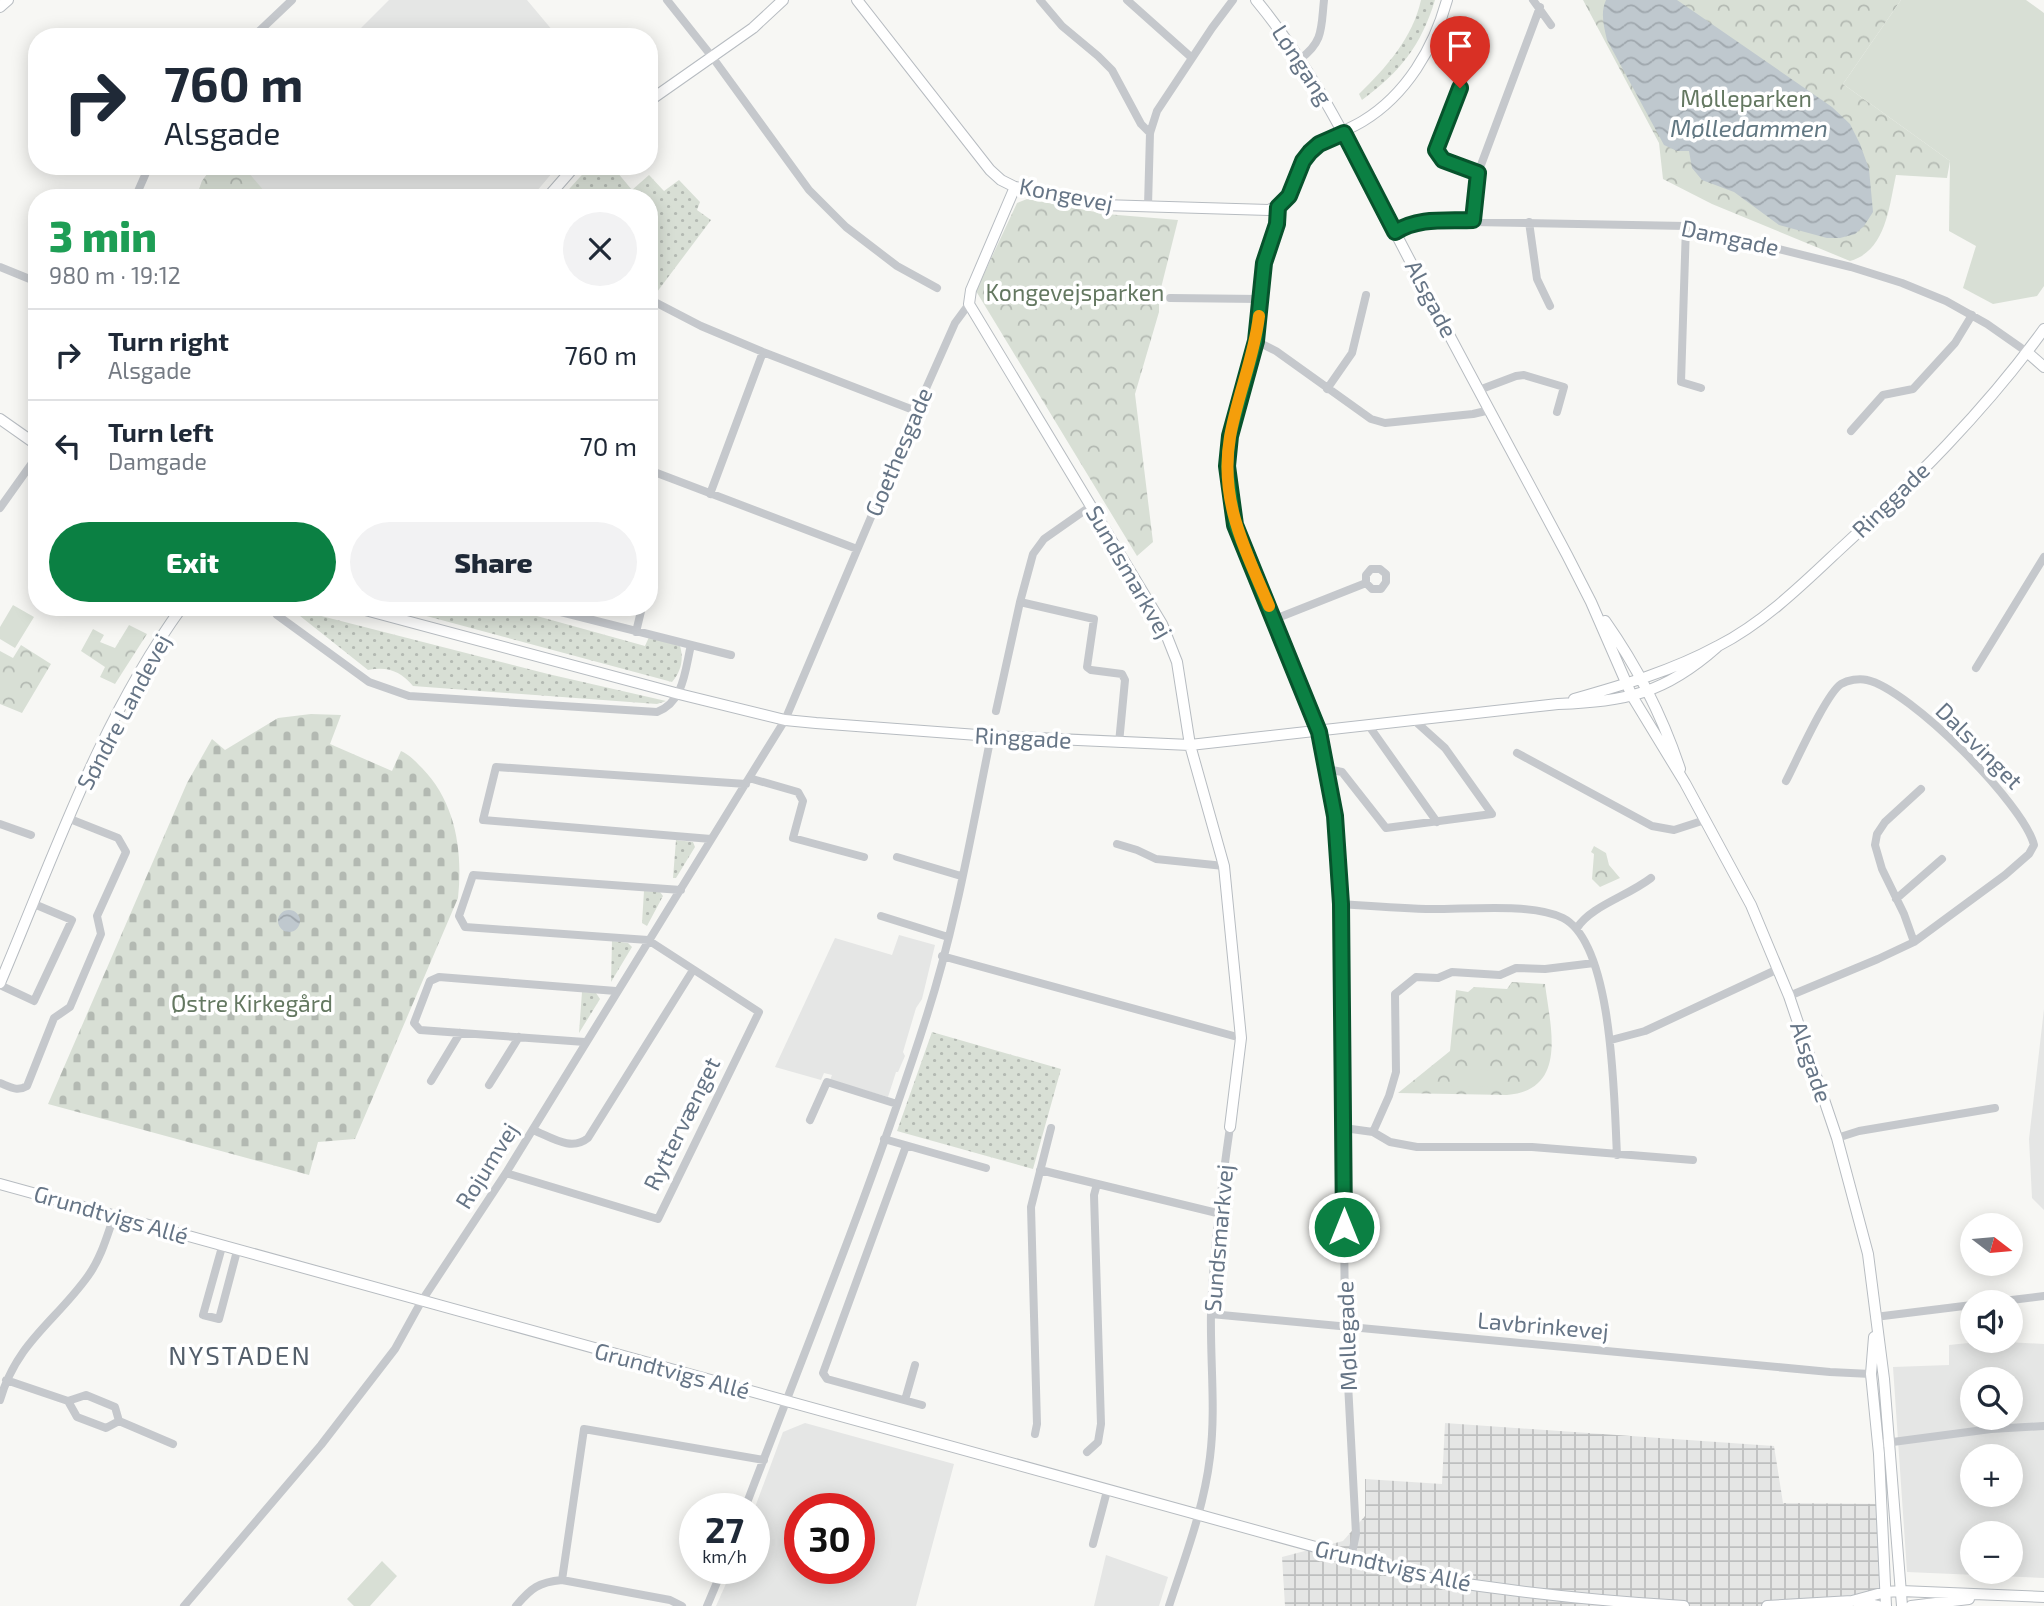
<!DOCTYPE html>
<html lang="en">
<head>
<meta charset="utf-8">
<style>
	body { margin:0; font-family:"Exo 2",sans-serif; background:#f2f2f3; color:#1f2937; height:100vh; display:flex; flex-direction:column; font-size:26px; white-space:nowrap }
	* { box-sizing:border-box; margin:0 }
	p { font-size:23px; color:#747a83 }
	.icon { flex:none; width:38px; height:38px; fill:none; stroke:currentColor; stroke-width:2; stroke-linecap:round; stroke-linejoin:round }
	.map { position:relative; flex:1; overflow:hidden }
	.side { position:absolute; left:28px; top:189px; width:630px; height:427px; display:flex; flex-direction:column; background:#fff; border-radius:28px; box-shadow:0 4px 18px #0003 }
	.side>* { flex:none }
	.banner { position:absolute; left:28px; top:28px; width:630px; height:147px; border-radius:28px; box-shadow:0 4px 18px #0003; background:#fff; color:#1f2937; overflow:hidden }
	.needle { width:46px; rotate:106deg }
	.fabs { position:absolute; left:1960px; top:1213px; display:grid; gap:14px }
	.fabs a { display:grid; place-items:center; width:63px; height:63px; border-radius:50%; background:#fff; box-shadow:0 4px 18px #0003; font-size:35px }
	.speed { position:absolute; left:679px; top:1493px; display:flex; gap:14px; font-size:35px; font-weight:700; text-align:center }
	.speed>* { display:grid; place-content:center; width:91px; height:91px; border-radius:50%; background:#fff; box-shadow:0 4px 18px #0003; line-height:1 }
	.speed small { font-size:18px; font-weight:400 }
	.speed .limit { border:10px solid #d22; background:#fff; color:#111 }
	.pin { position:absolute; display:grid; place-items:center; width:60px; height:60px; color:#fff; margin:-72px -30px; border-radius:50% 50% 50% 0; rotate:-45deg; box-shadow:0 0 7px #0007 }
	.pin .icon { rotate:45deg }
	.me { position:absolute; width:77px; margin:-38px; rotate:0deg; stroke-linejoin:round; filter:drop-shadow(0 0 5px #0008) }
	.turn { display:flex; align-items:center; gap:24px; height:147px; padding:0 21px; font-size:32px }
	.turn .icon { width:91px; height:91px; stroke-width:2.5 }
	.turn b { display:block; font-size:49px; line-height:60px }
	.round { display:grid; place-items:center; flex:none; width:74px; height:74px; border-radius:37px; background:#f2f2f3 }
	.head { display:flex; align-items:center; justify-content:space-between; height:119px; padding:0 21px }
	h1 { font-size:42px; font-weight:800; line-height:52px; color:#1e9e55 }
	.button { display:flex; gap:14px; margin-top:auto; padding:14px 21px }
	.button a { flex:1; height:80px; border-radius:42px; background:#0b8043; color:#fff; font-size:28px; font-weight:800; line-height:80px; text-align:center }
	.button a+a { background:#f2f2f3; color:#1f2937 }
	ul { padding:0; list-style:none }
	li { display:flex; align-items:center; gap:21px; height:91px; padding:0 21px; border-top:2px solid #e0e1e3 }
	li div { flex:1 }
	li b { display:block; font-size:26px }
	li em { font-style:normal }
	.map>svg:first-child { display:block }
</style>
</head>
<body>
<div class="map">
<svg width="2044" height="1606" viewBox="0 0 2044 1606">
	<defs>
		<pattern id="industrial-grid" width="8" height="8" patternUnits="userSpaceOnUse" patternTransform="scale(1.75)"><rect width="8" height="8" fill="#e5e6e5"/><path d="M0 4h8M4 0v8" fill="none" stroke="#bdbfbf"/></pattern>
		<pattern id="grass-dots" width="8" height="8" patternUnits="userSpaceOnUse" patternTransform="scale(1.75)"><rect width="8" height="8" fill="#d8dfd5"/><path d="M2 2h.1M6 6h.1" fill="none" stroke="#b3b9b2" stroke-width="1.8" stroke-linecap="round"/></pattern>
		<pattern id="cemetery-stones" width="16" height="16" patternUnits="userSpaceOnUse" patternTransform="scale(1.75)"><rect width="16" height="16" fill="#d8dfd5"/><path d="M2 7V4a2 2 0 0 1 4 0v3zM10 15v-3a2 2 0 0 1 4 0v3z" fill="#b3b9b2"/></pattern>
		<pattern id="park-crowns" width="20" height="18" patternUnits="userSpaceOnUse" patternTransform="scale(1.75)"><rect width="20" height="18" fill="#d8dfd5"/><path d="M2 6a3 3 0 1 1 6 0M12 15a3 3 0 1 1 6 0" fill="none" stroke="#b3b9b2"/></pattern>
		<pattern id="water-waves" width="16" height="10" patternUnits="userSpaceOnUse" patternTransform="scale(1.75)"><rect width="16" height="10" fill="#bfc8ce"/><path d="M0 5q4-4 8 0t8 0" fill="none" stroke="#9fa7ad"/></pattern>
	</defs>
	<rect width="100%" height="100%" fill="#f7f7f4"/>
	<!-- built -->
	<path fill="#e5e6e5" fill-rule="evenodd" d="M389,0H527L558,37H352Z
		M213,166H558L531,198H196L202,181Z
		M899,935L935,945L922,999L916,1008L903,1052L905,1056L898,1072H896L888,1097L830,1080L832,1075L824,1073L821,1080L775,1067L835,938L892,955Z
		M2044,1009V1210L2032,1198L2029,1139Z
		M1988,1341L2044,1344V1578L1907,1572L1893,1367L1949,1365V1345ZM1972,1379H2011V1418H1972ZM1972,1456H2011V1494H1972ZM1972,1533H2011V1572H1972Z
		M805,1423L954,1464L916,1606H716L733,1568H754V1510L783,1432ZM800,1508H859V1568H800Z
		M1106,1555L1168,1577L1159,1606H1094Z"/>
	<!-- industrial -->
	<path fill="url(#industrial-grid)" d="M1445,1423L1774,1446L1783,1503L1882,1504L1889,1606H1285L1282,1557L1343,1541L1365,1516V1479L1442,1484Z"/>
	<!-- grass -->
	<path fill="url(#grass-dots)" d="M1421,0H1435C1421,46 1400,72 1362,100L1359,94C1386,68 1413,37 1421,0Z
		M590,166H612L632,190L649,175L664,191L679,180L700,202L697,210L711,220L657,292L649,288V198H561Z
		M393,607H504L645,646L649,637L680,646C684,659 681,672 672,682Z
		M290,608L548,674L666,701L657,704L413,686C401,671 387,666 368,670Z
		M676,840L693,842L695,847L676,878H673Z
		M644,891L660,892L663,896L647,926L642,923Z
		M612,941L628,943L632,947L611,982Z
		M582,992L596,993L600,999L579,1033Z
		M932,1032L1061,1069L1033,1169L897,1131Z"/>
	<!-- cemetery -->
	<path fill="url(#cemetery-stones)" d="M311,714L341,715L330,744L392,771L401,751C410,755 415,761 422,768C456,803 463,851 458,898L355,1139L318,1142L309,1175L48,1104L187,783L212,739L225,750L278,718Z"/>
	<!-- park -->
	<path fill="url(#park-crowns)" d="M1583,0H1901L1843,84L1950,161L1947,178L1896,175C1889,207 1886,251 1850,261L1712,204L1663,179L1659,143Z
		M213,166H243L270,198H196L202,181Z
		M1027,199L1106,214L1178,220L1159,296V312L1135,394L1153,542L1137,556L976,291L1017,203Z
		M129,625L147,634L115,684L100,677L105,667L81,651L93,629L104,635L100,642L115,648Z
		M21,645L51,664L22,713L0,704V651L13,658Z
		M1594,846L1606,853L1609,865L1620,878L1600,887L1592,879L1594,854L1591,852Z
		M1512,982L1545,984C1550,1026 1569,1090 1507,1095L1398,1093L1450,1051L1456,990L1468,992L1474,987L1507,989Z"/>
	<!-- garden -->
	<path fill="#d8dfd5" d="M1901,0H2026L2044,13V286L2037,296L1993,304L1963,288L1976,246L1949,231L1950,161L1843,84Z
		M13,605L34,617L15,648L0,639V627Z
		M1452,1069L1488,1070L1487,1087L1451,1086Z
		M382,1561L397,1576L370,1606H354L347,1599Z"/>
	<!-- water -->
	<path fill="url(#water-waves)" d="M1606,0H1677L1832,107L1850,124L1860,144L1869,169L1873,212L1864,226L1855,234L1840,238H1827L1779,225L1734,192L1702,180L1692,168L1689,151H1677L1664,145L1607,40C1604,27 1600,13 1606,0Z
		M278 921a11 11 0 1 1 22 0a11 11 0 1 1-22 0Z"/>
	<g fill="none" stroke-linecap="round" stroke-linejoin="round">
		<defs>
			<path id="secondary" d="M857,0L990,170L1001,180L1015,187L1102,205L1269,210L1284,202C1295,186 1297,165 1312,150C1325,137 1347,131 1363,121C1406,95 1434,48 1447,0
				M1256,0C1314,70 1353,152 1395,232C1451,340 1510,448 1567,555L1591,602L1632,696L1685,783L1751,905L1789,996L1837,1138L1868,1254L1884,1379L1902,1606
				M0,7L8,0
				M649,101L753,28L783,0
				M1015,187L971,290L969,304L1162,624L1177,662L1190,745L1224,866L1241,1038L1230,1127
				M547,198L575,166
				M2027,352L2044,367
				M0,419L37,445
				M354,607L679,694L785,720L816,723L991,736L1190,745L1558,704C1627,701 1664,694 1717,647
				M1605,621C1636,665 1663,718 1680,769
				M1574,699C1623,685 1672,671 1718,646C1763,623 1802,585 1838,551C1912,483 1985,411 2044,329
				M0,983C54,856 100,720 182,607
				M0,1184L1428,1578C1513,1592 1598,1601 1684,1606
				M1874,1337L1871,1374L1879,1454L1886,1606
				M1855,1601L1878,1606
				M1767,1606L1852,1601L1885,1592L1901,1591L2044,1597
				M1911,1606L1969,1599"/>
		</defs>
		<!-- secondary casing -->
		<use href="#secondary" stroke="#b7bcc1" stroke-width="12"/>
		<!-- street -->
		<path stroke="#c5c8cc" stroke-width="8" d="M667,0L713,58L809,190L846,227L897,266L937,288
			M1040,0L1062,26L1098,56L1112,70L1141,124L1150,133
			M1127,0L1192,58
			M1533,0L1551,25
			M253,37L292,0
			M1300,59C1324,42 1321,27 1324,0
			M1469,67L1436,150L1443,160L1478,173
			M135,198L149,166
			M1148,206L1150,133L1157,111L1212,28L1233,0
			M1278,207L1277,224L1264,263L1256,341L1230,436L1227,466L1235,525L1319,732L1335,816L1341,904L1345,1327L1356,1534L1351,1558
			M1473,220L1478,173L1540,7
			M1529,222L1537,279L1550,306
			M1686,226L1681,382L1701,388
			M1395,232L1408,224L1420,221L1686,226L1851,267L1902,283L1946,301L1987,324L2027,352
			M0,267L37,282
			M1170,298L1260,299
			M649,299L701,326L763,352L916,411
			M1256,341L1276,351L1371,419L1385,423L1473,414L1490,410
			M1327,389L1352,353L1366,295
			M1479,390L1516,376L1524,375L1564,387L1557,412
			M1851,431L1883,395L1913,389L1955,343L1972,315
			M649,470L857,549
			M710,494L763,352
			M0,508L37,456
			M649,577L652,567
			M1020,602L1094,619L1087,667L1091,670L1122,674L1125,680L1119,743
			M271,607L277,615L369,682L409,696L657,712C684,702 685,670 691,645
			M541,607L731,655
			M1275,619L1366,583L1372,589H1381L1386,582V574L1380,569H1371L1366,575V583
			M636,632L642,607
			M1976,668L2044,557
			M996,711L1020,602L1033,554L1044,539L1091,506
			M1369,726L1437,822
			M1517,753L1652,826L1674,830L1705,820
			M1327,769L1342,772L1386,828L1492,814L1445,748L1415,721
			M749,778L798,792L803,801L793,838L864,857
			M1786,781C1796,762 1826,694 1841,684C1848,680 1859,678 1867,680C1909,689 2024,804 2034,845L2029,854L2005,875L1914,942L1878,959L1789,996
			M0,824L31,835
			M711,839L483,820L496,767L746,784
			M1117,844L1137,850L1156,859L1224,866
			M897,857L961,876
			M1896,899L1942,859
			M1341,904C1369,906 1398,908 1426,909C1463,910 1531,902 1563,918C1614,944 1614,1103 1617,1155
			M881,916L948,937
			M1577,928C1591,906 1628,896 1651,878
			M1914,942L1904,914L1882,869L1875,845L1877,834L1885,822L1921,789
			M942,956L1241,1038
			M0,985L34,1001L72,920L34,904
			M1611,1040L1645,1031L1778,969
			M585,1042L420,1030L414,1023L430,981L439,977L616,991
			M431,1081L460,1033
			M0,1083C10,1087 17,1092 27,1086L54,1018L70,1007L101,934L97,916L126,852L118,838L70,819
			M489,1085L519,1037
			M810,1120L827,1082L897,1104
			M1344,1128L1373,1132L1390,1142L1417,1147H1532L1693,1160
			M533,1130C551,1137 571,1152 588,1138L693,970
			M1373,1132L1389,1096L1396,1072L1395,994L1416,977L1438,978L1452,972L1500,975L1516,968L1545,969L1594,963
			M1837,1138L1859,1131L1995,1108
			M884,1139L986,1168
			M906,1146L823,1373L827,1379L922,1405
			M1040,1170L1217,1213
			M506,1173L658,1219L759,1012L648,940L465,927L459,916L473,875L681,890
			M222,1247L203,1315L219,1319L237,1251
			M1995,1302L2044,1296
			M1211,1314L1830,1372L1871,1374
			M1875,1317L1972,1305
			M6,1380L68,1401L86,1395L115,1407L119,1421L173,1444
			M0,1400C17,1342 55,1322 88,1276C101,1258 107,1236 114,1216
			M905,1400L915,1365
			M68,1401L77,1417L106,1428L119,1421
			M1035,1434L1037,1424L1031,1207L1051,1128
			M1885,1443L1991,1429L2044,1426
			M1087,1452L1098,1442L1101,1424L1094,1195L1097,1184
			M745,1508C807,1345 874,1182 927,1015C956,925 972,829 991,736
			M1093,1544L1107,1491
			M562,1580L584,1429L764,1460
			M184,1606L321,1445L395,1349L421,1302L506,1173L749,778L785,720L916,411L955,323L969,304
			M516,1606C531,1588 539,1582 562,1580L670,1600L682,1606
			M707,1606L723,1568
			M1169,1606C1185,1557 1204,1508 1210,1457C1216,1409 1210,1361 1211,1313C1213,1250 1221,1189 1230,1127"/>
		<!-- secondary -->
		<use href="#secondary" stroke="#fff" stroke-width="10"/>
	</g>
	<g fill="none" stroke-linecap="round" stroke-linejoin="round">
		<defs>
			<path id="route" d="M1344,1227L1341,904L1335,816L1319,732L1235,525L1227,466L1230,436L1256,341L1264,263L1277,224L1278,207L1289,196L1303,161L1310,152L1319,144L1344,133L1395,232C1419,217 1445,221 1473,220L1478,173L1443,160L1436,150L1460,88"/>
		</defs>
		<!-- route casing -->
		<use href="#route" stroke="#07532c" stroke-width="18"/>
		<!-- route -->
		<use href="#route" stroke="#0b8043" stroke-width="12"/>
		<!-- slow -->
		<path stroke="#f59e0b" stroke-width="12" d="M1259,316C1254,358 1237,396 1230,437C1219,501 1245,549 1269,606"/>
	</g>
	<g text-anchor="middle" stroke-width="7" stroke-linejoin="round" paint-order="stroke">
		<!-- street labels -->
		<g font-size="23" fill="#667586" stroke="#fff">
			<text transform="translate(1302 65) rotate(57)" y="8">Løngang</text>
			<text transform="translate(1066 195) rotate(11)" y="8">Kongevej</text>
			<text transform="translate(1730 238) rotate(12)" y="8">Damgade</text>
			<text transform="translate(1431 299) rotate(62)" y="8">Alsgade</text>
			<text transform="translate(899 452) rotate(-67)" y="8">Goethesgade</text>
			<text transform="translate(1891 500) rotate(-44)" y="8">Ringgade</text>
			<text transform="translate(1129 572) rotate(60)" y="8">Sundsmarkvej</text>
			<text transform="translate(124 712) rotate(-62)" y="8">Søndre Landevej</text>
			<text transform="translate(1023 738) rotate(3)" y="8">Ringgade</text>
			<text transform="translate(1979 746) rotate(45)" y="8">Dalsvinget</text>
			<text transform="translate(1811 1062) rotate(71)" y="8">Alsgade</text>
			<text transform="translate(682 1124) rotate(-64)" y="8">Ryttervænget</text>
			<text transform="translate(487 1166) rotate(-58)" y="8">Rojumvej</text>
			<text transform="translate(111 1215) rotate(16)" y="8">Grundtvigs Allé</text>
			<text transform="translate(1219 1238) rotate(-85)" y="8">Sundsmarkvej</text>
			<text transform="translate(1543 1326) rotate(5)" y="8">Lavbrinkevej</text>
			<text transform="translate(1347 1336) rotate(-92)" y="8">Møllegade</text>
			<text transform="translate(672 1371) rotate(15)" y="8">Grundtvigs Allé</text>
			<text transform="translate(1393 1566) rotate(13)" y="8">Grundtvigs Allé</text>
		</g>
		<!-- park labels -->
		<g font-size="23" fill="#647861" stroke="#fff">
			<text x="1746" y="107">Mølleparken</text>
			<text x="1075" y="301">Kongevejsparken</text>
			<text x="252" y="1012">Østre Kirkegård</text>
		</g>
		<!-- water labels -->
		<g font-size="24" font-style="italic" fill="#617782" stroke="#fff">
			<text x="1749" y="137">Mølledammen</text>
		</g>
		<!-- quarter labels -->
		<g font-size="26" letter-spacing="2" fill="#545f6b" stroke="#fff">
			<text x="240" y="1365">NYSTADEN</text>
		</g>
	</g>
</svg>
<div class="fabs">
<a><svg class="needle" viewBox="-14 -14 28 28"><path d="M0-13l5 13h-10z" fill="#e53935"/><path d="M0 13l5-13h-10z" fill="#747a83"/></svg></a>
<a><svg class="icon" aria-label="sound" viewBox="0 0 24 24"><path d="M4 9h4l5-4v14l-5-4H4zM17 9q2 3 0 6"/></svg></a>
<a><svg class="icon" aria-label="search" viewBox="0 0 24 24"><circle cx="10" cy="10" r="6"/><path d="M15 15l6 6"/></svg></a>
<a>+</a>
<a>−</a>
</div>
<div class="speed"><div>27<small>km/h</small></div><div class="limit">30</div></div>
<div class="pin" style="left:1460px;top:88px;background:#d93025"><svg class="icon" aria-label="arrive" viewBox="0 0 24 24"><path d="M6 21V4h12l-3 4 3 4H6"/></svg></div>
<svg class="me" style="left:1344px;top:1227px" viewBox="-20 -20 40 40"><circle r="17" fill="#0b8043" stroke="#fff" stroke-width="3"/><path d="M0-11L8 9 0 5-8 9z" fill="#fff"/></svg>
<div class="banner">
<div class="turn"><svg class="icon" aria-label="right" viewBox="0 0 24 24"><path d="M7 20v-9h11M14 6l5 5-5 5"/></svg><div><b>760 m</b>Alsgade</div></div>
</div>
<section class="side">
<div class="head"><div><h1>3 min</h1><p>980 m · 19:12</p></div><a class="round"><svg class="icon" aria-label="close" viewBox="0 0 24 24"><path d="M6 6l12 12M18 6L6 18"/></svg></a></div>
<ul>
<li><svg class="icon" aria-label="right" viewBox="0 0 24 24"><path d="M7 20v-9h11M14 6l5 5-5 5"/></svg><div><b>Turn right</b><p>Alsgade</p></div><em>760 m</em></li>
<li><svg class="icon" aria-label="left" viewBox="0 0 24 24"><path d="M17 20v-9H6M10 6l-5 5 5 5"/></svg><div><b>Turn left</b><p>Damgade</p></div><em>70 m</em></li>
</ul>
<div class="button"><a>Exit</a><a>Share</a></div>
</section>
</div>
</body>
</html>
